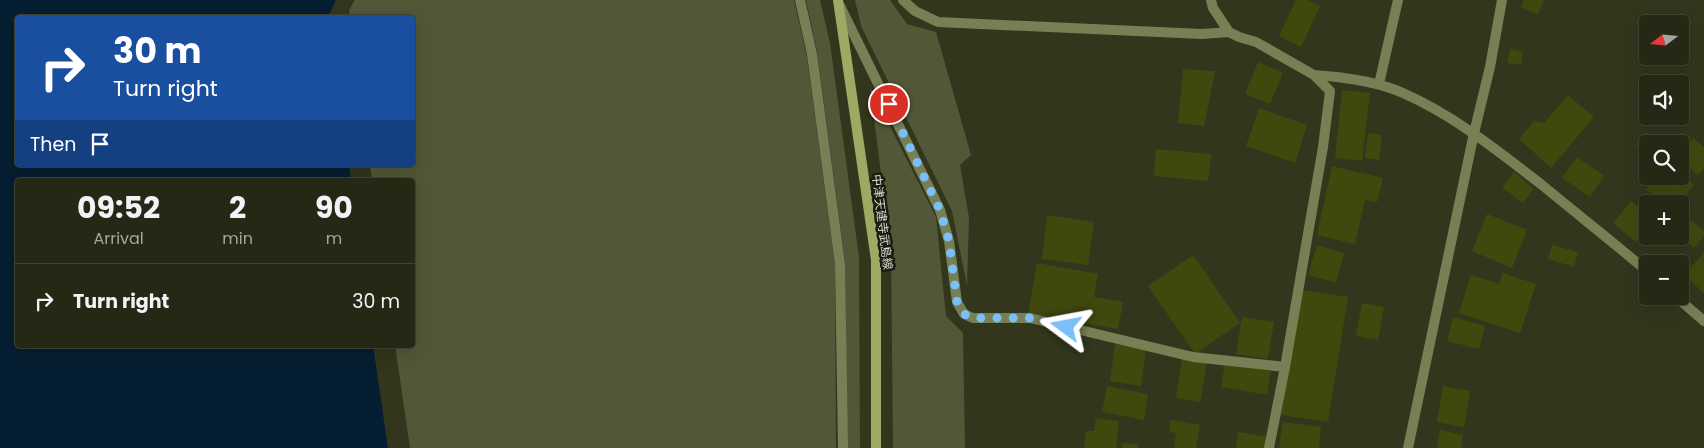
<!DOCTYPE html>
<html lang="en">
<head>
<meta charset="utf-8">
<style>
	body { margin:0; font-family:Poppins,"Noto Sans JP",sans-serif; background:#323423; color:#f1f3f6; height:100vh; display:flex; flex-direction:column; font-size:19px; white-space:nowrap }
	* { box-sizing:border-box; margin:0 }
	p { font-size:16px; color:#a4a6a1 }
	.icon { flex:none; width:28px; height:28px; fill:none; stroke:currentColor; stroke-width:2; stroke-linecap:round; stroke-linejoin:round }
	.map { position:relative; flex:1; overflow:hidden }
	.details { position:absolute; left:15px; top:178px; width:400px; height:170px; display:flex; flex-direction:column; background:#262816; border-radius:5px; box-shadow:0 5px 20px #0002,0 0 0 1px #424435 }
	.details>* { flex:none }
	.banner { position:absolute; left:15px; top:15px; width:400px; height:152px; border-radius:5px; box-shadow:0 5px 20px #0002,0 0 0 1px #424435; background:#1a4fa0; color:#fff; overflow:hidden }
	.needle { width:32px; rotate:254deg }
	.fabs { position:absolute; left:1639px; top:15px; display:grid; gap:10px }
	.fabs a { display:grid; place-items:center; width:50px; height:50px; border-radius:5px; background:#262816; box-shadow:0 5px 20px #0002,0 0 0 1px #424435; font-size:25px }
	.pin { position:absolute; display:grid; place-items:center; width:42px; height:42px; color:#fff; margin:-21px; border:2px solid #fff; border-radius:50%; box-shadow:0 1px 5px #0007 }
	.me { position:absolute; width:55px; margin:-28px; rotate:283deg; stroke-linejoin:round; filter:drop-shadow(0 0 4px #0008) }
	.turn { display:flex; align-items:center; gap:18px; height:105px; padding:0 15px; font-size:22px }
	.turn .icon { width:65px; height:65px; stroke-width:2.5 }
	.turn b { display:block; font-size:35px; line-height:42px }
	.then { display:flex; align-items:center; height:48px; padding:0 15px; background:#0003; gap:10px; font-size:19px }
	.eta { display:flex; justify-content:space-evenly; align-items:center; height:85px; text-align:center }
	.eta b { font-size:30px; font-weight:700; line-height:35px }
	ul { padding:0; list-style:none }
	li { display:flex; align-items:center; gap:15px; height:75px; padding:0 15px; border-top:1px solid #424435 }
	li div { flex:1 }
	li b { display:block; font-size:19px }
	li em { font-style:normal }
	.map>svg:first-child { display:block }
</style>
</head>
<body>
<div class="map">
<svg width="1704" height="448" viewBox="0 0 1704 448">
	<rect width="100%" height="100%" fill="#32361d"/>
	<!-- green -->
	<path fill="#515737" d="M355,0H794L807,57L835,265L836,448H410L395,345H412V180H372L370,165H412V18L350,17L349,10Z
		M806,0H820L830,43L859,257L860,448H847L845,262L817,51Z
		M855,0H890L907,24L936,32L971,155L960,165L969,218L967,286L952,211L861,26Z
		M870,87L936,217L946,316L963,333L965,448H893L891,252Z"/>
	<!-- water -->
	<path fill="#061e31" d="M0,0H336L328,17L18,18V165H349L351,180H18V345H373L388,448H0Z"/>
	<!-- building -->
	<path fill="#41480e" d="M1296,0H1307L1320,6L1301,47L1279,36Z
		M1524,0H1544L1538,14L1521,7Z
		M1510,49L1523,52L1521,65L1507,63Z
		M1258,62L1283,73L1270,104L1245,94Z
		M1183,69L1215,71L1204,126L1178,123Z
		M1342,90L1370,93L1362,161L1335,158Z
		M1568,95L1594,117L1551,168L1519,139L1534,121L1544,123Z
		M1259,108L1307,125L1295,163L1246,146Z
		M1646,132L1663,144H1648V155L1636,147Z
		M1368,133L1382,135L1379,160L1365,158Z
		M1693,138L1704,147V168L1698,175L1680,161V154Z
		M1156,149L1211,154L1208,181L1154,176Z
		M1577,157L1604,176L1590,197L1562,178Z
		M1332,166L1383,178L1377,202L1365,200L1355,244L1317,235Z
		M1514,172L1534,189L1523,203L1502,187Z
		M1680,174L1694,185L1679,204H1665L1646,189L1657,176H1680Z
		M1631,201L1648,215V229L1636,242L1613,223Z
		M1487,214L1527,230L1512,268L1472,251Z
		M1047,215L1094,222L1088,265L1042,259Z
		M1689,219L1704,231V235L1694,248L1678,236H1680V231Z
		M1317,245L1344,253L1336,283L1308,275Z
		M1552,245L1578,252L1574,267L1548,259Z
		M1704,253V293L1684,275Z
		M1193,255L1240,323L1195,354L1148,286Z
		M1037,263L1098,274L1094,297L1123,302L1118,329L1028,313Z
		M1503,273L1536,284L1520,333L1459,313L1471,275L1499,284Z
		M1301,290L1348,297L1328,422L1281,415Z
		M1362,303L1384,307L1378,340L1356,336Z
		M1242,317L1274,322L1268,359L1236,354Z
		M1453,317L1485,326L1479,349L1447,341Z
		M1115,344L1146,348L1141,386L1110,381Z
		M1182,358L1207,362L1200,402L1176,398Z
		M1225,363L1271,371L1267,395L1221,387Z
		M1107,386L1148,394L1144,420L1102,412Z
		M1443,386L1470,391L1464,427L1437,422Z
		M1096,418L1119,421L1116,448H1084L1086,431H1094Z
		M1171,420L1200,425L1196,448H1174L1176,433L1169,432Z
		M1283,422L1321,427L1319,448H1279Z
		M1440,430L1463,435L1461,448H1437Z
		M1238,432L1269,437L1267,448H1236Z
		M1123,443L1138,444V448H1122Z"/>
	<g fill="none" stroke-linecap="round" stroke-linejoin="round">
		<!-- service -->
		<path stroke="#777f54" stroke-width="10" d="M800,0L812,54L840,264L843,448"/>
		<!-- minor -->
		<path stroke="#777f54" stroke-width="10" d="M903,0L915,11L938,22L1202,34L1229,32
			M1211,0L1213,8L1229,32L1239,37L1256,42L1314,75L1330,91L1323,147L1285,367L1269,448
			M840,6L940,210L949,241L957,302L964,314L973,318H1030L1193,357L1285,367
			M1314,75C1344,77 1376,81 1403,93C1455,116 1498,151 1542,185C1577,214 1613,242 1648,272
			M1379,84L1398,0
			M1675,296L1704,321
			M1408,448L1474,133L1490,67L1502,0"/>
		<!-- secondary -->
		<path stroke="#9ea963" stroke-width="10" d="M838,0L876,260V448"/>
	</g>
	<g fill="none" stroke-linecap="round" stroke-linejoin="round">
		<!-- route -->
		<path stroke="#7abff8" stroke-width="9" stroke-dasharray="0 16.2" d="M889,104L940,210L949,241L957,302L964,314L973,318H1030L1066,327"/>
	</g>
	<g text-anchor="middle" stroke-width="5" stroke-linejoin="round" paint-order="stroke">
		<!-- street labels -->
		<g font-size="12" fill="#d7dacb" stroke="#1a1c11">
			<text transform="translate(882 222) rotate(83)" y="4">中津天建寺武島線</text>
		</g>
	</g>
</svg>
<div class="fabs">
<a><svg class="needle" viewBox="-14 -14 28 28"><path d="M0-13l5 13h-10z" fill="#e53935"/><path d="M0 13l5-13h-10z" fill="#a4a6a1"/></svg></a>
<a><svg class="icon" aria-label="sound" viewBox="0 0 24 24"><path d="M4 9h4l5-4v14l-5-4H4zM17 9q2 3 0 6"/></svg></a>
<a><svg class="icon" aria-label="search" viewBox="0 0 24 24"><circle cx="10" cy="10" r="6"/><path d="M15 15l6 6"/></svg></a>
<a>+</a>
<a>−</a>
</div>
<div class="pin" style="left:889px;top:104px;background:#d93025"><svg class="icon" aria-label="arrive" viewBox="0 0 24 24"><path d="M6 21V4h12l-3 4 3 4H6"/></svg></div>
<svg class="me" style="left:1066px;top:327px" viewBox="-20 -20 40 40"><path d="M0-17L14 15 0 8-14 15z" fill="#7abff8" stroke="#fff" stroke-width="4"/></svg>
<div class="banner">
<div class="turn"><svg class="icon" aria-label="right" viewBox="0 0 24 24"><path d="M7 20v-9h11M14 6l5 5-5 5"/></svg><div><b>30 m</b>Turn right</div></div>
<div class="then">Then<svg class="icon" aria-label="arrive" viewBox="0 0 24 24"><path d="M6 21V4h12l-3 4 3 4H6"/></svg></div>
</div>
<section class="details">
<div class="eta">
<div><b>09:52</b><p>Arrival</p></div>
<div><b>2</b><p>min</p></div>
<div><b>90</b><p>m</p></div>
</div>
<ul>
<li><svg class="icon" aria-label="right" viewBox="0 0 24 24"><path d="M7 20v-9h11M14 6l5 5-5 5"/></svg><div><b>Turn right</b></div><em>30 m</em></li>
</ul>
</section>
</div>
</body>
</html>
